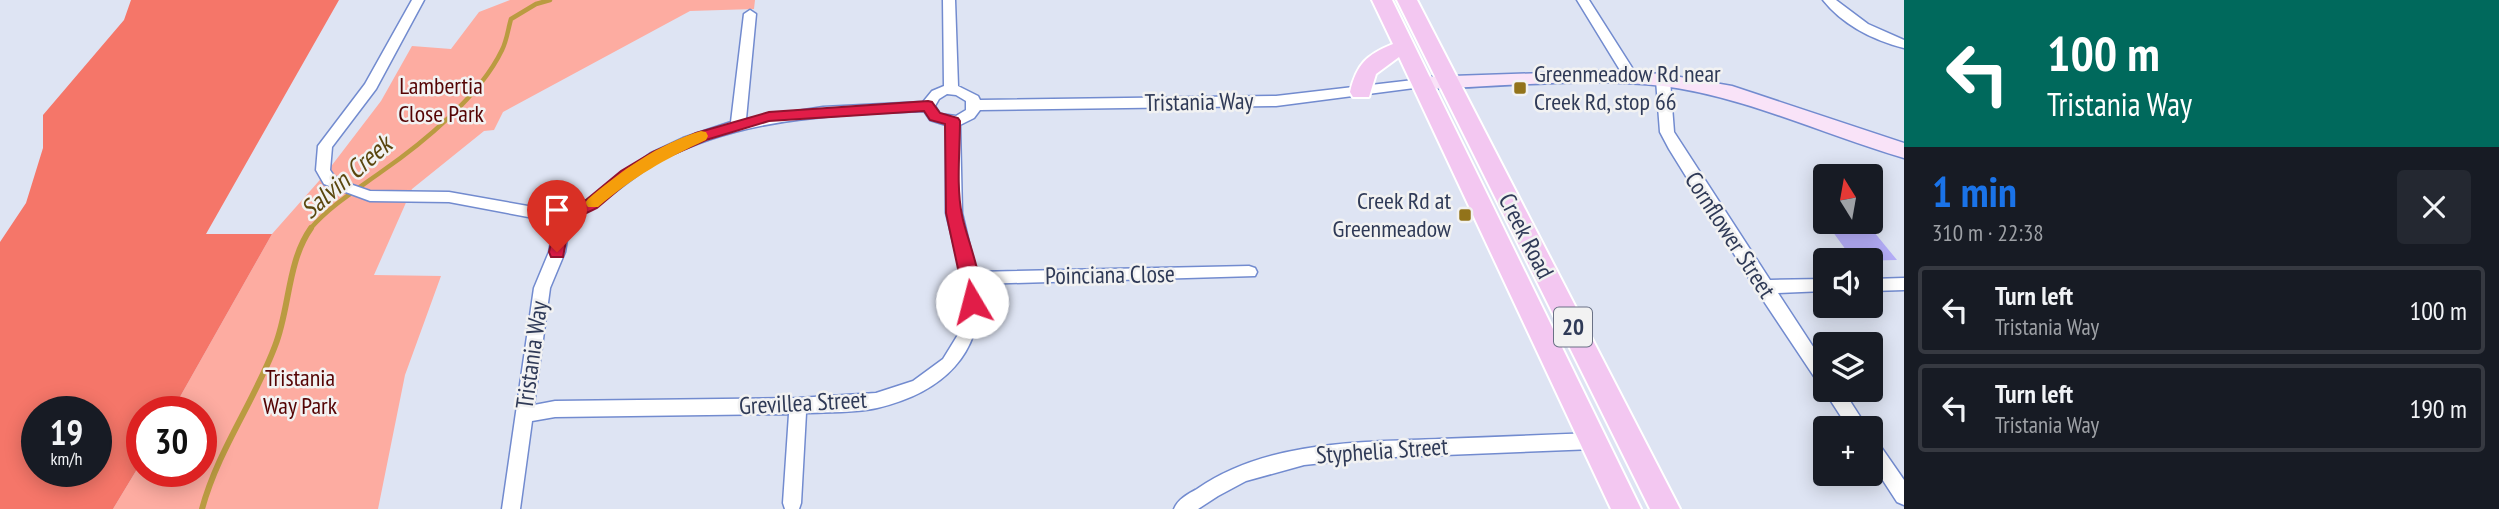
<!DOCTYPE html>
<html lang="en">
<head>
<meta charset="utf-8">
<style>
	body { margin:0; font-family:"PT Sans Narrow",sans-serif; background:#242831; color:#f1f3f6; height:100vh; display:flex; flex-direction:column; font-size:26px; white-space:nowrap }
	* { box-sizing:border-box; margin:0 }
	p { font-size:23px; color:#9ea1a6 }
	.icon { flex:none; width:38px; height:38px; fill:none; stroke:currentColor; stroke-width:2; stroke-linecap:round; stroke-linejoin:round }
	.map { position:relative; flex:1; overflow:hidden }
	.details { display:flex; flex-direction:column; background:#171b24; width:595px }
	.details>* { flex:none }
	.hud { background:#00695c; color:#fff; overflow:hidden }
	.needle { width:46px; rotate:349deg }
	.fabs { position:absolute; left:1813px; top:164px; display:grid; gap:14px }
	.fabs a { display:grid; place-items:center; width:70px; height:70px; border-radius:7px; background:#171b24; box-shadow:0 4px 18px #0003; font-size:35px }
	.speed { position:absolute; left:21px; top:396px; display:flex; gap:14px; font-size:35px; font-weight:700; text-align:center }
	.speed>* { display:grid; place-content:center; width:91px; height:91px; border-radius:50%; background:#171b24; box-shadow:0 4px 18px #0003; line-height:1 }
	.speed small { font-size:18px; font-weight:400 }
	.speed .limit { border:10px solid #d22; background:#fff; color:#111 }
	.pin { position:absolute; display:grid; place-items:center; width:60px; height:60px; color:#fff; margin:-72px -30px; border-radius:50% 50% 50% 0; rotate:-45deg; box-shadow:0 0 7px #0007 }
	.pin .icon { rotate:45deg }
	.me { position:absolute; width:77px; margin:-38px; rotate:352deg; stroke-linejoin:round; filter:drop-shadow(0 0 5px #0008) }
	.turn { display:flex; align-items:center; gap:24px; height:147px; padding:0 28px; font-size:32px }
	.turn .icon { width:91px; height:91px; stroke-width:2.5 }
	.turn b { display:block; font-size:49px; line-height:60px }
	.round { display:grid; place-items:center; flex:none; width:74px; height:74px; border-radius:7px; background:#242831 }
	.overview { display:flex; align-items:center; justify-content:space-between; height:119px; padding:0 28px }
	h1 { font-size:42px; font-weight:800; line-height:52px; color:#1a73e8 }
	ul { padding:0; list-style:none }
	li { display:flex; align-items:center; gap:21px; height:88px; margin:0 14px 10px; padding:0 14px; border:4px solid #363941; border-radius:7px }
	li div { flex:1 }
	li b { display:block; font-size:26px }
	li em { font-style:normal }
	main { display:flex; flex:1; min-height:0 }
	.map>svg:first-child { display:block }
</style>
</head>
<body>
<main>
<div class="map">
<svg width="1904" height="509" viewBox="0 0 1904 509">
	<rect width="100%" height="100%" fill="#dee4f3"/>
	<!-- green -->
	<path fill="#fdaca1" d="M510,0H755L754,9L690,11L503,112L494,130L484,131L412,189L374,275L441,276L405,375L378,509H113L142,461V471H201V411H172L272,234L326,173L381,101L412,46L451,49L479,12Z"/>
	<!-- forest -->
	<path fill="#f57669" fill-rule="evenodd" d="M131,0H339L206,234H272L172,411H142V461L113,509H0V242L26,203L43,148V115L124,20ZM37,411H96V471H37Z"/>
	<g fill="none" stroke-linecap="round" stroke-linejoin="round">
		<!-- stream-far1 -->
		<path stroke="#ba9b41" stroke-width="4.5" d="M310,229C330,206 356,190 381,172C423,143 480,96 502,50C507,40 508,29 511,19L536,4L550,0"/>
		<!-- stream -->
		<path stroke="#ba9b41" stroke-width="6" d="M202,509C218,450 254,402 275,346C290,308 287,262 311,228"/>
	</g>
	<!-- building -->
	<path fill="#b5aef9" d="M1830,228H1850L1853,232H1874L1897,260L1854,261Z"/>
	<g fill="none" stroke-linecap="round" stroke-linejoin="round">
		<defs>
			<path id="street" d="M412,0H424L376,89L332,147L330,170L334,176L347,183L370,191L449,192L562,212L587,200L651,153L683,138L731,122L744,14L750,10L756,14L746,119L823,107L923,102L932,91L944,86L943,0H955L958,86L978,96L980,100L1276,96L1422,79L1429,83L1422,87L1276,106L980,110L974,118L960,125L962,213L976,272L1249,266L1255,268L1257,272L1255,276L979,284C985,354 942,393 877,408C855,413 829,412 806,413L801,503L799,509H785L783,503L789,414L555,417L532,421L520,509H502L534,288L549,252L555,222L449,202L370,201L324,184L316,170L318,146L365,84ZM947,94L956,95L966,101V110L956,116L940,114L935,106L939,99ZM924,111L930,120L946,125V213L962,278L964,302L959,333L943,359L913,381L876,393L798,398L555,401L534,405L550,288L565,252L570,221C606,204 629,177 663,159C745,117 834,115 924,111Z
				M1577,0H1589L1638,77L1636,80H1626Z
				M1823,0H1836L1868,24L1904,40V48C1873,40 1843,25 1823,0Z
				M1663,76L1670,80L1674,132L1770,280L1825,279V291L1778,293L1825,365V386L1819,384L1757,291L1669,149L1660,132L1656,80Z
				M1904,278V290L1871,291V279Z
				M1825,388V390H1843L1868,429H1849L1827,395L1824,390Z
				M1594,433L1600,435L1603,441L1600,447L1594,449L1370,458L1304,465L1246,481L1218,496L1198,509H1174C1178,499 1188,494 1197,489C1266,441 1359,442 1439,439C1491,437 1542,435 1594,433Z
				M1871,439L1877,441L1904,480V505L1897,502L1871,462Z"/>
			<path id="secondary" d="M1604,71L1663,74L1732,86L1904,143V158C1824,135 1747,97 1663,86C1585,77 1500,87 1422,89L1415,88L1412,83L1415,78L1422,77Z"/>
			<path id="primary" d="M1372,0H1392L1641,509H1611L1399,57L1376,74L1369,97H1353L1350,92C1357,64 1366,55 1393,44Z
				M1397,0H1417L1680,509H1650Z"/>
		</defs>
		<!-- street casing -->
		<use href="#street" stroke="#728bcf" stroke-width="3"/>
		<!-- secondary casing -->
		<use href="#secondary" stroke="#728bcf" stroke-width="3"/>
		<!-- primary casing -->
		<use href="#primary" stroke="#fff" stroke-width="4"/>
		<!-- street -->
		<use href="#street" fill="#fff" fill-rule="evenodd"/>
		<!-- secondary -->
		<use href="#secondary" fill="#f9e3f8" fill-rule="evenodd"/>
		<!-- primary -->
		<use href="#primary" fill="#f3c7f1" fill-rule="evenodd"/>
	</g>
	<!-- route -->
	<path fill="#e11d48" stroke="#92132f" stroke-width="2" d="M928,101L932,102L940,113L958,118L960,121C960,151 956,186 962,215C966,238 988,286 978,306H966L946,213L945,124L930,120L924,111L769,121L706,140L663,159L631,179L597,208L570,221L563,257H551L549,252L558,214L586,200L621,171L653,152L696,133L769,112Z"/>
	<!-- slow -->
	<path fill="#f59e0b" d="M701,131L706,132L708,136L706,140C663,160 635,176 598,207H588L585,203L588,199C621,171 658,144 701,131Z"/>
	<!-- markers -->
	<g fill="#92731a" stroke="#f2f2f2" stroke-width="2.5">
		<rect x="1513" y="81" width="14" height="14" rx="3.5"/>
		<rect x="1458" y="208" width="14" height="14" rx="3.5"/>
	</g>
	<g text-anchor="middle" stroke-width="5" stroke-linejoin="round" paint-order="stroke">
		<!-- shield labels -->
		<rect fill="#f2f2f2" stroke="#6a7186" stroke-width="2" x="1554" y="307.5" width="38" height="39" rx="5"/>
		<g font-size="23" font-weight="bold" fill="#2f3a57">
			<text x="1573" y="335">20</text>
		</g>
		<!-- poi labels -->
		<g font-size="24" fill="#2f3a57" stroke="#f2f2f2" text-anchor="start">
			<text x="1534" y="82">Greenmeadow Rd near<tspan x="1534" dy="28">Creek Rd, stop 66</tspan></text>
			<text x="1451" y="209" text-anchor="end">Creek Rd at<tspan x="1451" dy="28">Greenmeadow</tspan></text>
		</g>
		<!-- park labels -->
		<g font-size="24" fill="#550404" stroke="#f2f2f2">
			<text x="441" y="94">Lambertia<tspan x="441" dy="28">Close Park</tspan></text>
			<text x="300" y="386">Tristania<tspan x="300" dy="28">Way Park</tspan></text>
		</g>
		<!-- street labels -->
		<g font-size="24" fill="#2f3a57" stroke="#f2f2f2">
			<text transform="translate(1199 102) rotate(-1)" y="8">Tristania Way</text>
			<text transform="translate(1730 235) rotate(57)" y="8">Cornflower Street</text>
			<text transform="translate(1526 236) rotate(63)" y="8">Creek Road</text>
			<text transform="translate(1110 275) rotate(-1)" y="8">Poinciana Close</text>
			<text transform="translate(532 355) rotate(-82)" y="8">Tristania Way</text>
			<text transform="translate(803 403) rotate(-3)" y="8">Grevillea Street</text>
			<text transform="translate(1382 451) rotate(-4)" y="8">Styphelia Street</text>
		</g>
		<!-- water labels -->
		<g font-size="26" font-style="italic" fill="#5a460e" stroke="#f2f2f2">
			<text transform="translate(346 177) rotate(-41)" y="9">Salvin Creek</text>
		</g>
	</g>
</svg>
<div class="fabs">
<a><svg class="needle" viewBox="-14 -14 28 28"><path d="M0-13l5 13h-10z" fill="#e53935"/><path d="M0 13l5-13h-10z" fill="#9ea1a6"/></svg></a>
<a><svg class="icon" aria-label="sound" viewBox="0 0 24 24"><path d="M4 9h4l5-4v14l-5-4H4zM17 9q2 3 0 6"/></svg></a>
<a><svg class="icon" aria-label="layers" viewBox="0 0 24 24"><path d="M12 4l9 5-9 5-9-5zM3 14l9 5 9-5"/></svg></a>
<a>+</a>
</div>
<div class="speed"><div>19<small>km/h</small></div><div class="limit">30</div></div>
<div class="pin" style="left:557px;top:252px;background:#d93025"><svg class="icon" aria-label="arrive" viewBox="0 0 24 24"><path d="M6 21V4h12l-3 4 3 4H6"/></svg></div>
<svg class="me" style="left:972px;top:302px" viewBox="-20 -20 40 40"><circle r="19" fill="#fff"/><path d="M0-13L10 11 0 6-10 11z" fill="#e11d48"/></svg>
</div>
<section class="details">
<div class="hud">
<div class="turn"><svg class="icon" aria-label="left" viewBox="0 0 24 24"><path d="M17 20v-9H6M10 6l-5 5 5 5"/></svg><div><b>100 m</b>Tristania Way</div></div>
</div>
<div class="overview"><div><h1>1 min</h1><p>310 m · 22:38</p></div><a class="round"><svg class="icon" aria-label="close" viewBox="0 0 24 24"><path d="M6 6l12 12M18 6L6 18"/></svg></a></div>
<ul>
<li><svg class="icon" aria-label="left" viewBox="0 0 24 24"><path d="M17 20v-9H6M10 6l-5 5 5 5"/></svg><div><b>Turn left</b><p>Tristania Way</p></div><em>100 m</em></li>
<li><svg class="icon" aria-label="left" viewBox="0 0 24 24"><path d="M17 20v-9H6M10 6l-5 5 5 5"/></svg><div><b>Turn left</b><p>Tristania Way</p></div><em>190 m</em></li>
</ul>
</section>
</main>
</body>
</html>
